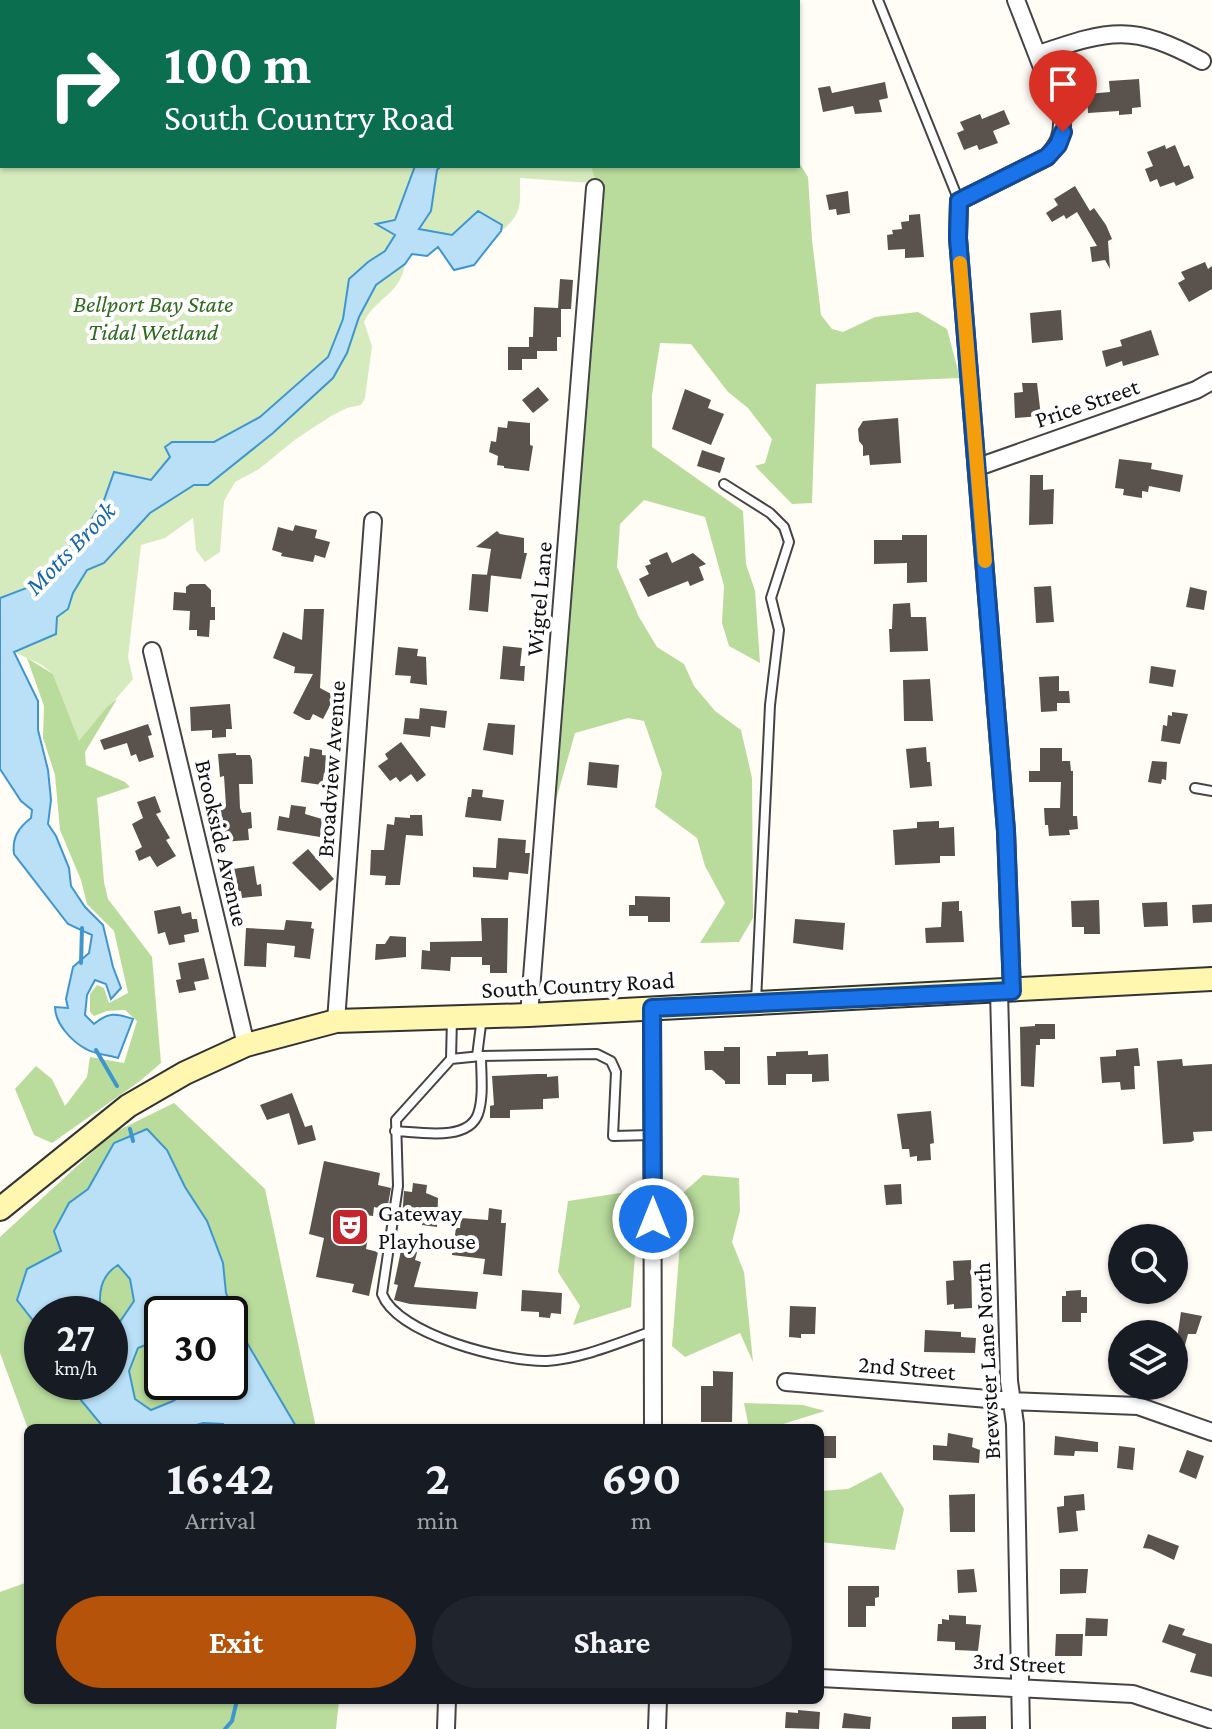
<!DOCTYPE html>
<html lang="en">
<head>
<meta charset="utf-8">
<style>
	body { margin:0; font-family:"Crimson Pro",serif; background:#20242c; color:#f1f3f6; height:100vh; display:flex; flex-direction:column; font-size:30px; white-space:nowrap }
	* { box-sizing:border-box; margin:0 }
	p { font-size:26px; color:#9ea1a6 }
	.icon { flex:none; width:44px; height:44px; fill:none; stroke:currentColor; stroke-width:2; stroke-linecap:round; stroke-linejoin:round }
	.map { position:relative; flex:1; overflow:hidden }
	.panel { position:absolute; left:24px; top:1424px; width:800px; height:280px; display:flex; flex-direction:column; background:#171b24; border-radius:12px; box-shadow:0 2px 6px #0004 }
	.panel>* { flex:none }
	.top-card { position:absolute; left:0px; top:0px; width:800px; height:168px; box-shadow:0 2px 6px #0004; background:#0b6e4f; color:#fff; overflow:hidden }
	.buttons { position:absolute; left:1108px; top:1224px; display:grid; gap:16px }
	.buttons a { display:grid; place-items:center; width:80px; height:80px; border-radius:50%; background:#171b24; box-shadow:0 2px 6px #0004; font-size:40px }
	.speed { position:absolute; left:24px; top:1296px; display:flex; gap:16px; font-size:40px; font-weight:700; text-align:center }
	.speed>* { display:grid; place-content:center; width:104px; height:104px; border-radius:50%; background:#171b24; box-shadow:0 2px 6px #0004; line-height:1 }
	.speed small { font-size:20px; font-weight:400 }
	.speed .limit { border:4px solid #111; border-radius:12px; background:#fff; color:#111 }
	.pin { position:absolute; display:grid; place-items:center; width:68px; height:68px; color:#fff; margin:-82px -34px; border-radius:50% 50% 50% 0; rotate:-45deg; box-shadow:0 0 8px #0007 }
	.pin .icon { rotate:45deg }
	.me { position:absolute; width:88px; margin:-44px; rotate:0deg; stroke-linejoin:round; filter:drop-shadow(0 0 6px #0008) }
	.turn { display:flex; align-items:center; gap:28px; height:168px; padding:0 32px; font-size:36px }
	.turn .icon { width:104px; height:104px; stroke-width:2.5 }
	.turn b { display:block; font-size:56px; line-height:68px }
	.eta { display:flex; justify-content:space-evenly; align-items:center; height:136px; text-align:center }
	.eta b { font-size:48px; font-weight:700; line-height:56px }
	.cta { display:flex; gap:16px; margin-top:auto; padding:16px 32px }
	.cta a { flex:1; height:92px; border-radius:48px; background:#b45309; color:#fff; font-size:32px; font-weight:700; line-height:92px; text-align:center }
	.cta a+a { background:#20242c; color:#f1f3f6 }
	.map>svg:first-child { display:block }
</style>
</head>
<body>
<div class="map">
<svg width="1212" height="1729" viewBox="0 0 1212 1729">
	<rect width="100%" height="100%" fill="#fffdf5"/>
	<!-- green -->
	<path fill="#d5ebbd" d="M0,0H620L2,2V166H430L400,254L363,280L340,356L264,420L79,553L0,634Z
		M441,166H606L605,184L520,178C520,204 523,214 501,231L502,225L452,235L418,229L431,211L437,170Z
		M405,264C400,295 376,297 364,322L372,346L365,398L361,405L347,408L331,416L296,439L259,469L235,482L224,501L220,552L205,562L196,550L193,518L165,538L141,545L128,657L133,679L79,742L53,674L42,665L14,652L32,644L57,617L68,609L73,593L87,570L104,563L150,513L194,485H208L273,433L333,378L347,353L359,317L376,285Z"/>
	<!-- forest -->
	<path fill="#b9dc9c" d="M798,161L808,177L812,240L821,315L832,329L843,332L875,317L918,312L947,329L960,378L816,384L812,503L792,504L755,466L765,463L772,439L748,408L728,392L691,344L660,343L652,395V447L743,511L746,564L755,591L760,663L729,646L722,623L724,586L705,517L644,500L620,524L617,567L639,617L657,647L684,664L694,686L715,711L741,730L752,778L753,918L739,942L700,943L725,903L705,866L697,838L655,807L662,773L644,721L628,718L575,733L554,807L601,197L591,166H798Z
		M27,658L53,674L79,741L107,707L117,699L85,752L86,765L125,782L130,787L97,798L104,882L108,899L152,957L161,1063L140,1081L52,1143L34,1135L15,1089L36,1066L52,1079L65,1106L87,1077L90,1057L124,1063L137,1021L125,1010L107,1011L94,1016L90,1012V994L97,985L104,988L109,1003L128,993L114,931L87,904L81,880L60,830L55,775L43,738L44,706Z
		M174,1103L265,1189L316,1428H297L243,1336L226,1293L223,1263L167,1150L114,1143L88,1189L69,1203L61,1251L27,1269L17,1299C43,1334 42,1340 42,1382H66L104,1428L28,1429L0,1353V1237L113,1133Z
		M703,1175L739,1178L740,1211L732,1242L744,1272L753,1362L740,1333L685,1357L672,1346L684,1192Z
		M640,1190L631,1307L573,1325L580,1306L558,1272L568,1201Z
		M118,1264L130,1279L134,1301L119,1323L110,1324V1314H101C98,1294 100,1276 118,1264Z
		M155,1341L162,1342V1382H190L189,1391L173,1401L151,1410L135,1399L129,1371L138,1348Z
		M744,1403L803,1405L825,1411L770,1428H749Z
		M881,1472L904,1509L895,1550L820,1542V1491L848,1489Z
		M28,1582V1700H339L336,1729H0V1592Z"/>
	<!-- water -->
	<path fill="#b9e0f7" stroke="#3f96cf" stroke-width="2" fill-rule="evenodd" d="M415,166H441L437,170L431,211L419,229L452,235L478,211L502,225L501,231L474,265L454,270L438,247L427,256L412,254L405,264L376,285L359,317L347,353L333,378L273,433L208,485H194L150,513L104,563L87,570L73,593L68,609L57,617L56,634L14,652L38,701V730L48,770L51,800L48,824L56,836L69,868L71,886L85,907L103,925L113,967L121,988L111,999L106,984L95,980L87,995L85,1015L94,1024C108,1012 116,1013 133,1019L118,1058C108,1055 94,1054 86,1049C71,1041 55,1023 55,1007L68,1008L66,999L73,967L89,953L92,935L68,924L14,854C12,838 18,828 31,818L32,810L21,801L0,769V598L32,586L82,534L104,500L114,472L151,480L170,457L165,447L172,442H214L260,417L328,357L343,319L349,279L368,262L385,251L395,235L376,224L395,220Z
		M147,1129L167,1150L185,1187L207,1221L223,1263L226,1293L243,1336L297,1428H225L223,1424L203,1423L187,1428H104L66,1382H110V1324L119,1323L134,1301L130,1279L118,1265C100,1276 98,1294 101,1314H42V1342L38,1327L17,1300L27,1269L61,1251L54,1231L69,1203L88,1189L114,1143ZM162,1314H230V1382H190L188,1391L173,1401L151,1410L135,1399L129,1371L138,1348L155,1341L162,1342Z"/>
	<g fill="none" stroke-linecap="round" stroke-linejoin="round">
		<!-- stream -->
		<path stroke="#3f96cf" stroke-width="4" d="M81,963L82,928
			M96,1050L117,1086
			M130,1129L133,1141
			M225,1729L232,1721L237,1700"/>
	</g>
	<!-- building -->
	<path fill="#5a524d" d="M1139,79L1141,107L1132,108V114L1119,115V111L1088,113L1087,94L1110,92L1109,81Z
		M885,82L888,98L879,100L882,112L855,114L853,106L823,112L818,88L830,86L832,93Z
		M1004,110L1010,124L993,131L998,143L979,150L977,145L964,150L957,133L964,130L960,122L980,114L982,119Z
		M1165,145L1166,149L1175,145L1184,167L1189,165L1194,178L1176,186L1174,182L1160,187L1157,179L1150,182L1145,169L1153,166L1147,152Z
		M1075,186L1090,211L1094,208L1106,225L1112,239L1108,241L1110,269L1105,260L1092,262L1090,247L1097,246L1077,212L1066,219L1064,215L1052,222L1046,213L1058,205L1054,199Z
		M848,191L850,213L837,215L836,209L829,210L826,195Z
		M920,214L924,257L905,258V249L888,250L887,235L893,234L892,230L902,229L901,222L909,221V215Z
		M1205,262L1208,269L1212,266V289L1189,302L1178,283L1185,279L1181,272Z
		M560,279L573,280L571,309H561V337H557V351H537V359H522V370H508V347H529V337H533L534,307L558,308Z
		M1061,310L1063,340L1032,343L1030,313Z
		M1151,330L1159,355L1123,366L1122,361L1106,367L1102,351L1122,346L1120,340Z
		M1022,383H1037L1041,416L1015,418L1014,393L1023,392Z
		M538,387L549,400L533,413L522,400Z
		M685,389L711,400L708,408L724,414L711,445L672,429Z
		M898,418L901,463L870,465L869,455L863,456V446L859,441L858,429L863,421Z
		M508,421L530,423V445L533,446L529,471L504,468V466L497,465L498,456L489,452L491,441L496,442L498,427L507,428Z
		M702,450L725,458L720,473L697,466Z
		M1119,459L1152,463L1151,469L1183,475L1180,492L1149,486L1148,492L1142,491V498L1123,495L1124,489L1115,488Z
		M1030,475H1043V490L1054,489L1053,524L1029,525Z
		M295,525L317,530L315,538L330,542L325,558L315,555L313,562L281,556L282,553L272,550L278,527L293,531Z
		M497,531L500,534L524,538V553H527L521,579L487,575L491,549L476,547Z
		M902,535H927V582L907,583V563L874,564V540H902Z
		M667,552L672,563L693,553L706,564L699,567L704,580L690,586L688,581L648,597L639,579L649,574L645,566L651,564L649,560Z
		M472,574L491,575L488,612L469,610Z
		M190,584H205L211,590V607H215V620H210L209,637L197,636V630H189L190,611L173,610L174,592L186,593V587Z
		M1051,586L1054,622L1036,623L1034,587Z
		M1190,587L1207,591L1204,610L1186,607Z
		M910,603L911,617H926L928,651L890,652L889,629H892L893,604Z
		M304,609H324L320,688L335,696L323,719L313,714L310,720H306L293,713L313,674L294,673L295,667L273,658L283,632L302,640Z
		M503,646L522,648L520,666H525L524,681L500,679Z
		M398,647L418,649L417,656L426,657L427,685L410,683L411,676L395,675Z
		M1151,666L1176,670L1173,687L1149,683Z
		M1059,676V691H1069L1070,703H1057V711L1041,712L1039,677Z
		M930,679L933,721H904L903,680Z
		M230,704L232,729H226V737L212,738V730L191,731L190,707Z
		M420,708L447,711L445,728L431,726L430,737L403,734L405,718L419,719Z
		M1172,712L1188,714L1180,744L1161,741L1163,725L1167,726L1168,715L1172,716Z
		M488,723L515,725L513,755L483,750Z
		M148,724L152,735L148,736L154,757L139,762L136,754L131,756L127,743L104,750L100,740Z
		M401,742L426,775L417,782L411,774L400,782L396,777L390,781L378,766L388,759L385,754Z
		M926,747L927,762H930L932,786L910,788L906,749Z
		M310,748L322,750V755L340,757L338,775L324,773L322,785L301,782L304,756L309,757Z
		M1040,748H1062V761H1070L1071,771H1073V816H1077L1078,829L1069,830L1070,835L1049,836L1048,825H1045L1044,808H1060L1061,782H1029V771H1040Z
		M236,753V755H250L252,760L253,784H239L240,808L242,813L251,812L252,828L248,829L249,840L221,842L220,831L213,832L211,808L226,806L224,776L220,777L218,754Z
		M1152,761L1167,762L1166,780L1162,779L1161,784L1148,782Z
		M589,762L619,765L617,788L587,785Z
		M472,789L483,790L482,797L504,800L501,821L465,817L468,797H471Z
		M155,796L161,812L156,814L170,838L166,840L176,856L157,867L150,856L139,861L135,851L142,847L132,824L143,818L137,802Z
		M291,805L306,807L305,814L322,819L320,837L277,830L279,816L289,818Z
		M410,815H422L423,836L406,835L400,885H385L386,876L370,875L371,850H384L387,824L394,825L395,817L410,818Z
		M939,821V828L954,827L955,856H940V863L895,865L893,830L917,828V822Z
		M498,838L526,840L525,853H530L528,874L509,872L508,880L473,877V867L496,868Z
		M308,849L334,879L320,891L292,863Z
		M254,866L257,885L261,884L262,896L242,898L241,891L229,893L226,870Z
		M635,896L670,897V922H648V916H629V905H635Z
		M1099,900L1100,934H1084V927H1072L1071,901Z
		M959,901V911H962L964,942L926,943L925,928L941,927L942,902Z
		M1167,902L1168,926L1144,927L1142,903Z
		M1212,904V922L1193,923L1192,905Z
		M180,906L182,914L191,912L192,919H197L199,932L184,935L185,942L169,945L165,932L158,934L154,911Z
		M481,918H508L507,973H490V965H482V957H451L450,971L421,969L422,950L430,951V942L482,941Z
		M795,919L845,923L843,950L793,943Z
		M286,920L312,922L311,928L314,929L310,959L294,957L295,946L267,943L266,967L244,966L246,928L284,930Z
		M390,936L406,937V957L375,960L376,944H385Z
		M204,958L209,979L194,982L196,990L179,993L176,980L181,979L178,963Z
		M1035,1024H1055V1039H1040V1045H1036L1034,1087L1021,1086L1020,1027L1035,1026Z
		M724,1047H740V1084H725V1081L712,1070H705L704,1051H724Z
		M1138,1048L1140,1066H1134L1135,1089L1121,1090L1120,1082L1102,1083L1100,1057L1116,1056V1050Z
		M808,1051V1055L828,1054L829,1081L812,1082V1074H786V1085H768L767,1056H776V1052Z
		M1182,1059L1183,1066L1212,1064V1131L1193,1132L1194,1140L1191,1142L1163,1144L1157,1061Z
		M537,1074H547V1077L558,1076L559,1098L543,1099V1109L510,1110V1118H490V1106L494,1105L492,1076Z
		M292,1093L305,1127L312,1125L316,1140L298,1145L289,1113L267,1120L260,1105Z
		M931,1111L934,1143L930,1144L931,1160L917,1161V1156L910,1157L909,1149H902L897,1114Z
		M324,1161L380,1173L378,1185L391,1188L387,1210L374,1207L373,1216L334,1211L332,1222L369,1231L366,1249L378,1252L369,1296L352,1292L354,1284L316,1277L324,1238L309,1234Z
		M413,1183L427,1185L426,1193L438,1198L437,1227L422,1225V1221L402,1219L404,1191L412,1192Z
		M901,1184L902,1204L886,1205L884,1185Z
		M489,1208L502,1210L501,1223H506L502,1276L483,1274L485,1259L452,1255L456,1228H460L461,1218L488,1220Z
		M403,1241L419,1245L415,1260L421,1262L414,1287L478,1292L476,1309L410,1304L394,1300L398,1285L394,1284Z
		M971,1260L972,1308L954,1309V1304L947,1305L946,1281L954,1280L953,1261Z
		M522,1290L562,1293L561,1314L551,1313L550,1318L539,1317V1312L521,1311Z
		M1081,1290V1297H1087V1313H1081V1322H1062V1296H1066V1291Z
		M790,1306L816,1307L815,1334H801V1338L789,1337Z
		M1181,1312L1202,1316L1196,1334H1188L1181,1360L1174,1359Z
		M925,1330L961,1332V1337L976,1338L975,1353L924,1352Z
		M713,1371L733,1372L732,1422H701V1386H713Z
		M948,1433L973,1438L972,1447L980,1450L979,1463L933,1460V1445L947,1446Z
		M820,1436H836V1458H820Z
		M1055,1436L1098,1442V1452L1075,1451L1074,1456L1054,1455Z
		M1119,1446L1135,1448L1133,1470L1117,1468Z
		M1187,1450L1204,1456L1196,1479L1179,1472Z
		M975,1494V1532H950L949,1495Z
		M1084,1494L1085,1510L1076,1511L1078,1531L1059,1533L1057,1507L1064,1506V1496Z
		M1148,1534L1179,1546L1174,1560L1151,1549L1143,1548Z
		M974,1569L977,1592L958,1593L957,1570Z
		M1060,1569H1088L1086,1593L1060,1594Z
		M848,1586H879V1597L875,1598V1606H866V1627H848Z
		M949,1615L966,1616V1624L981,1625L978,1651L955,1650V1642L937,1641L938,1624H942V1619L949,1620Z
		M1086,1618L1108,1619L1107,1636H1085Z
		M1169,1624L1185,1629L1182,1635L1212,1644V1677L1190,1672L1196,1654L1162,1642Z
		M1056,1634H1083L1082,1656H1055Z
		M798,1710L820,1712L819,1729L785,1728L786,1712L798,1713Z
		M844,1713L871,1717L870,1729L842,1728Z
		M986,1716V1729H952V1717Z"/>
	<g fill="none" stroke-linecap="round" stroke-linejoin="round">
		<defs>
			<path id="service" d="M878,0L959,201
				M724,484L770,513L784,527L789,542L771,598L779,630L770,705L756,1001
				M1195,788L1212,791
				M477,1056L482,1017
				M451,1059L452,1018
				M395,1131C419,1132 468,1142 478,1114C484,1097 481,1073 481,1056
				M652,1135L613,1136L616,1072L611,1061L597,1054L481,1056L451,1059L396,1120L398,1186L382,1294C398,1335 505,1362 547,1361C582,1359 620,1342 653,1331"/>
			<path id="minor" d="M1039,54C1111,29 1133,24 1202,61
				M978,467L1196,390L1212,381
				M152,651L246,1045
				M999,991L1009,1381L1015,1424L1021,1729
				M1012,991L1006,831L958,238L959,201L1047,157C1058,145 1063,136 1062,119L1016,0
				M652,1008L653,1428
				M529,1015L595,188
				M336,1021L373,521
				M786,1382L1012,1401L1138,1406L1212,1432
				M820,1678L1133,1694L1212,1720
				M446,1729L447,1700
				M657,1729L658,1700"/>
			<path id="secondary" d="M0,1209L128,1106L185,1073L246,1045L336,1021L529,1015L1212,979"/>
		</defs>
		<!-- service casing -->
		<use href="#service" stroke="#444" stroke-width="12"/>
		<!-- minor casing -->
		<use href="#minor" stroke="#444" stroke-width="20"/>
		<!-- secondary casing -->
		<use href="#secondary" stroke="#333" stroke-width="26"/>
		<!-- service -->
		<use href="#service" stroke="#fff" stroke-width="8"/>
		<!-- minor -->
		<use href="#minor" stroke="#fff" stroke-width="16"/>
		<!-- secondary -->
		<use href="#secondary" stroke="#fff6b0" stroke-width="22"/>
	</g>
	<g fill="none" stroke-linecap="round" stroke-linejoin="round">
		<defs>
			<path id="route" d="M653,1219L652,1008L1012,991L1006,831L958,238L959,201L1047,157L1058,145L1063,132"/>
		</defs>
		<!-- route casing -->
		<use href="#route" stroke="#114b97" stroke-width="20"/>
		<!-- route -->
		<use href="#route" stroke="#1a73e8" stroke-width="14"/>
		<!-- slow -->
		<path stroke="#f59e0b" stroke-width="14" d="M960,263L985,561"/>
	</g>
	<!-- icons -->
	<defs>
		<symbol id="theatre-square" viewBox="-11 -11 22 22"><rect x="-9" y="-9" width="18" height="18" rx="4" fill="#c4262e" stroke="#fff"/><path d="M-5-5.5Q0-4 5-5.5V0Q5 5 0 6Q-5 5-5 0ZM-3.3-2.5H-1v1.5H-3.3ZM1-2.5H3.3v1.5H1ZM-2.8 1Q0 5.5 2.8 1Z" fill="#fff"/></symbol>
	</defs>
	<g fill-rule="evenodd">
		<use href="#theatre-square" x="328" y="1205" width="44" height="44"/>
	</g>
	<g text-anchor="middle" stroke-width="8" stroke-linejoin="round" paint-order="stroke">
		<!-- park labels -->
		<g font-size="24" font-style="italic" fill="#2f6b1f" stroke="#fff">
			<text x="153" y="312">Bellport Bay State<tspan x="153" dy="28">Tidal Wetland</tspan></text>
		</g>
		<!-- street labels -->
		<g font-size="24" fill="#111" stroke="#fff">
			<text transform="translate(1087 403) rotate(-19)" y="8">Price Street</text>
			<text transform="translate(539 599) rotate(-85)" y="8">Wigtel Lane</text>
			<text transform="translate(331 769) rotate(-86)" y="8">Broadview Avenue</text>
			<text transform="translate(222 843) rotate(77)" y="8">Brookside Avenue</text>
			<text transform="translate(578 985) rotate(-3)" y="8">South Country Road</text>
			<text transform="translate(987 1361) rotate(-93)" y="8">Brewster Lane North</text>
			<text transform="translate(907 1368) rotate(5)" y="8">2nd Street</text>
			<text transform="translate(1019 1663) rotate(3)" y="8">3rd Street</text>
		</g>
		<!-- poi labels -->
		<g font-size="24" fill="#111" stroke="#fff" text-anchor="start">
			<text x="378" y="1221">Gateway<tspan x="378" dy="28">Playhouse</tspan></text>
		</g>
		<!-- water labels -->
		<g font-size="26" font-style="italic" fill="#1768a6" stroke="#fff">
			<text transform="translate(70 548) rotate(-46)" y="9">Motts Brook</text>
		</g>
	</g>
</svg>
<div class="buttons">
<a><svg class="icon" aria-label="search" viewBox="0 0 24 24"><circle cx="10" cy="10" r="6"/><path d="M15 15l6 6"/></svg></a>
<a><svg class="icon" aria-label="layers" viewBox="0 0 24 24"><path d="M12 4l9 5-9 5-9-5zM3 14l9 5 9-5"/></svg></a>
</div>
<div class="speed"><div>27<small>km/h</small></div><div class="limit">30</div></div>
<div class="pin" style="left:1063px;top:132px;background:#d93025"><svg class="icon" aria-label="arrive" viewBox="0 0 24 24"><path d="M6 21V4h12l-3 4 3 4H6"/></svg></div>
<svg class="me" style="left:653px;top:1219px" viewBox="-20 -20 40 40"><circle r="17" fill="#1a73e8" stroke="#fff" stroke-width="3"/><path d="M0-11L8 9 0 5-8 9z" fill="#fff"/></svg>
<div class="top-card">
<div class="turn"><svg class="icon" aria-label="right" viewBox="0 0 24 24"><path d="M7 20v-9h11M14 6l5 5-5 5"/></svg><div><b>100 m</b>South Country Road</div></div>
</div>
<section class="panel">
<div class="eta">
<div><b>16:42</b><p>Arrival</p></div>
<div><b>2</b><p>min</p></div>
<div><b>690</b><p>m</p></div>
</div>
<div class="cta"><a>Exit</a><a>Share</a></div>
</section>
</div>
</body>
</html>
